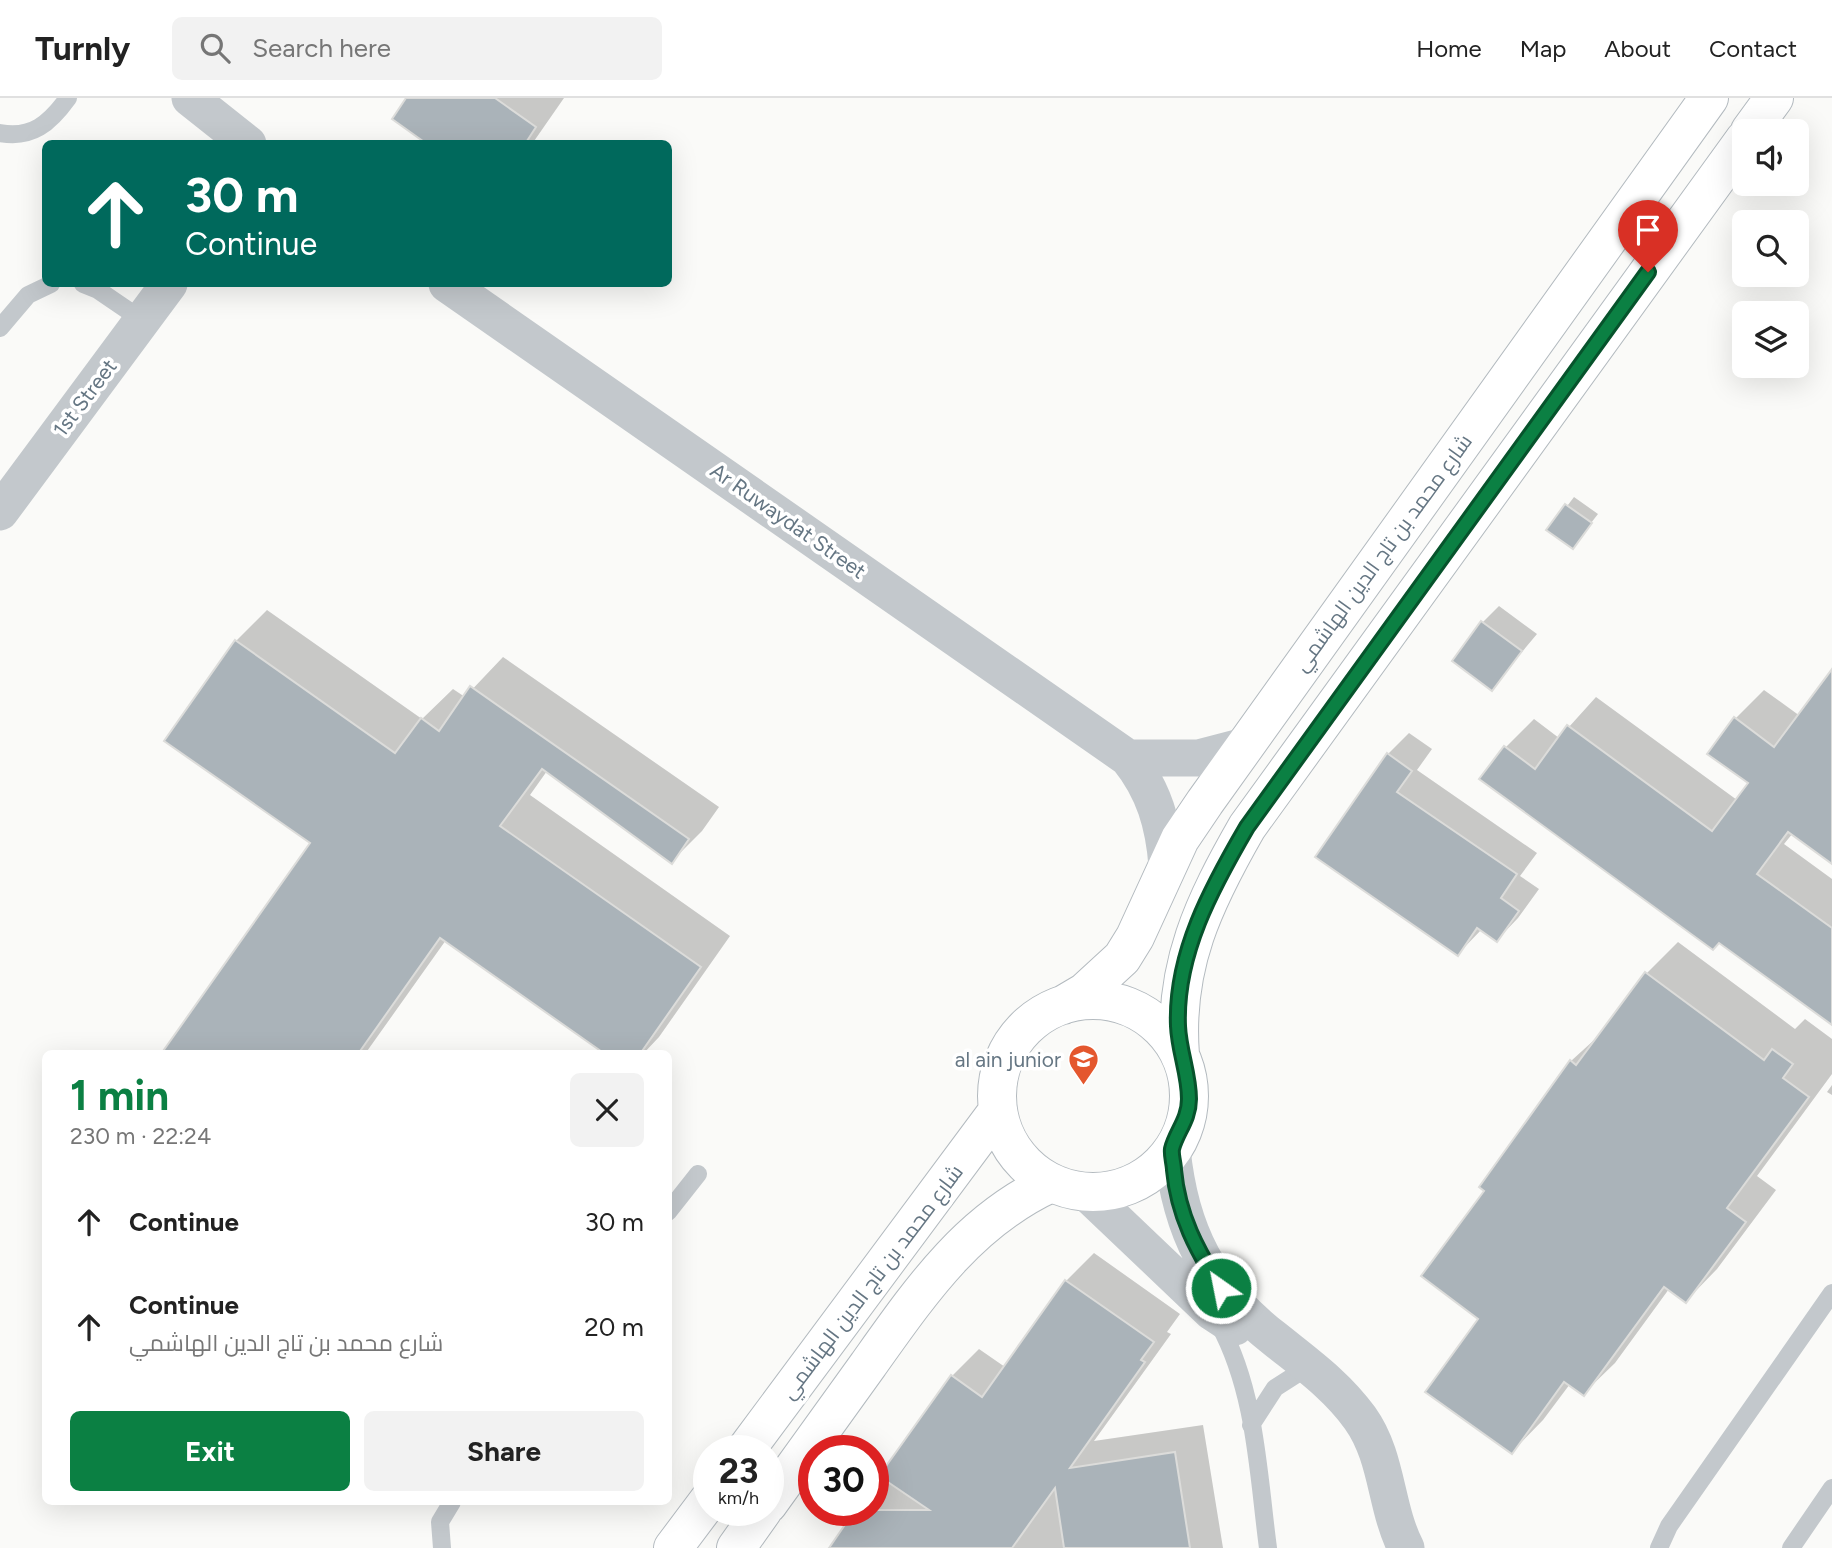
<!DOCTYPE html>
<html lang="en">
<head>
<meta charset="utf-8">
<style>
	body { margin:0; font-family:Figtree,Cairo,sans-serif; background:#f2f2f2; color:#222; height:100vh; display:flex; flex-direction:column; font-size:26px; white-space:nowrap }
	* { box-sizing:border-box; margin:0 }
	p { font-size:23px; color:#767676 }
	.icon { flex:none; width:38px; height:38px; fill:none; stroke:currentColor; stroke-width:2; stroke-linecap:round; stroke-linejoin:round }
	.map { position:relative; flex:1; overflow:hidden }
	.details { position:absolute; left:42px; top:952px; width:630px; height:455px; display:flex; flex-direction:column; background:#fff; border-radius:10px; box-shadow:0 7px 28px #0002 }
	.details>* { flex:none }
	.hud { position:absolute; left:42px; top:42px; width:630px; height:147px; border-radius:10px; box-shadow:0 7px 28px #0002; background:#00695c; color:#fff; overflow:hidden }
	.fabs { position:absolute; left:1732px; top:21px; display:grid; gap:14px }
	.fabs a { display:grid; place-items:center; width:77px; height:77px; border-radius:10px; background:#fff; box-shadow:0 7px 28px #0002; font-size:35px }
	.speed { position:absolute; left:693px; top:1337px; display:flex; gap:14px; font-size:35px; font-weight:700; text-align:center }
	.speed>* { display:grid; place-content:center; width:91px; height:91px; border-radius:50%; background:#fff; box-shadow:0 7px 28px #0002; line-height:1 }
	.speed small { font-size:18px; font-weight:400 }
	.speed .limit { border:10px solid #d22; background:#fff; color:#111 }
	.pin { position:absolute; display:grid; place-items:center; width:60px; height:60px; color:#fff; margin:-72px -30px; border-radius:50% 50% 50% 0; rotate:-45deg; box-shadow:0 0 7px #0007 }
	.pin .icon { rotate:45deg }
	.me { position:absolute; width:77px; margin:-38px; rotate:327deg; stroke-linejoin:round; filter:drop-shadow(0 0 5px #0008) }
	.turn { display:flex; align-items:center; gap:24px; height:147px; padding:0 28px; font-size:32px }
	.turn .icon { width:91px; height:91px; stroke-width:2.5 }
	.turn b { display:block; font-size:49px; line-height:60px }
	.round { display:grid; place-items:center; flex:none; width:74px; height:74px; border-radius:10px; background:#f2f2f2 }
	.overview { display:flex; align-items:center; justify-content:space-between; height:119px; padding:0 28px }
	h1 { font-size:42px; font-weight:700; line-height:52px; color:#0b8043 }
	.cta { display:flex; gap:14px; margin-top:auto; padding:14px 28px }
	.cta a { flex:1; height:80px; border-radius:10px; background:#0b8043; color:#fff; font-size:28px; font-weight:700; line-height:80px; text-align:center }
	.cta a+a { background:#f2f2f2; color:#222 }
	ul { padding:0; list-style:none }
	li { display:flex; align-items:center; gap:21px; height:105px; padding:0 28px }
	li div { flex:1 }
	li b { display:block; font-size:26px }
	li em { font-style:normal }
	header { display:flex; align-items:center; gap:42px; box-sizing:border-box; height:98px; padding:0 35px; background:#fff; border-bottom:2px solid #e0e0e0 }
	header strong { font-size:33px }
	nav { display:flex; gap:38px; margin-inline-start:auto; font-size:24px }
	.search { width:490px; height:63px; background:#f2f2f2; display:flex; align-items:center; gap:18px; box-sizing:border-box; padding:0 24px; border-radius:10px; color:#767676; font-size:26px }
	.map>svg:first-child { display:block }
</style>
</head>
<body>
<header>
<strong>Turnly</strong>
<div class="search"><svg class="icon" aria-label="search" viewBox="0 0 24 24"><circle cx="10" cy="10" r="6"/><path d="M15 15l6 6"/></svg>Search here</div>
<nav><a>Home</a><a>Map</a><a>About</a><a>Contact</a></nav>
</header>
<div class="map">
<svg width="1832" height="1450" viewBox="0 0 1832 1450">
	<rect width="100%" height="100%" fill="#fafaf8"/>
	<!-- shadow -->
	<path fill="#0003" d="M408,0H564L532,46H430Z
		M1574,399L1598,416L1573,448L1549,432Z
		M1499,508L1537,536L1492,590L1483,524Z
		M267,512L422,621L453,591L465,599L503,559L719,709L702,733L671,764L547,673L530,697L730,838L659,939L643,956H608L446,842L365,956H163L312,745L236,543Z
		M1832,577V764L1793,735L1784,746L1832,781V924L1505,650L1534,621L1559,640L1596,599L1737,702L1750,684L1735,621L1764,592L1800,618Z
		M1409,635L1432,651L1417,672L1537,755L1520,778L1539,791L1518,820L1497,842L1482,831L1458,856L1317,759L1388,656Z
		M1678,844L1795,931L1805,921L1832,941V976L1757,1078L1776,1092L1717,1171L1686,1203L1669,1191L1615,1265L1583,1296L1570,1286L1543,1322L1512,1354L1481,1220L1486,1092L1571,963L1604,933L1647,875Z
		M1832,987V997L1827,994Z
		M1094,1155L1180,1216L1167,1234L1171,1236L1094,1343L1203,1327L1223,1450H831L873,1412V1390L952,1278L979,1251L1005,1269L1066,1183Z"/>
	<!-- building -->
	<path fill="#aab3b9" stroke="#dcdcda" stroke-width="2" d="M406,0H495L536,29L525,46H427L392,21Z
		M1565,406L1592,425L1573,451L1546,432Z
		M1481,523L1522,553L1492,593L1452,563Z
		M235,542L395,655L421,620L439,633L470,588L689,741L672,766L542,671L500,728L701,869L640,956H605L440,840L358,956H161L310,745L164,643Z
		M1832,571V766L1788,734L1757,776L1832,830V927L1719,845L1713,852L1479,681L1504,648L1535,671L1567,627L1712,733L1748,685L1707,656L1734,619L1774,649Z
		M1387,655L1412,673L1397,694L1517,776L1501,800L1519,813L1497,844L1477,830L1458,858L1315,759Z
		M1645,874L1764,962L1772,951L1793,966L1783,980L1809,999L1727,1110L1746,1124L1686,1205L1664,1189L1584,1298L1564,1284L1512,1356L1425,1294L1478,1221L1421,1178L1484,1093L1479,1089L1570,962L1576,967Z
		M1065,1182L1154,1244L1141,1262L1145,1264L1070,1370L1175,1354L1190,1450H1064L1055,1390L1012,1450H829L855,1412H929L879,1378L951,1277L982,1299Z"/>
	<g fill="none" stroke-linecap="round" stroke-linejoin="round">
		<defs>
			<path id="secondary" d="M1750,33L1774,0
				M997 998a96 96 0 1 1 192 0a96 96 0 1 1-192 0Z
				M1063,907L1085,894L1122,860L1135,839L1180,741L1205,704L1709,0
				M1180,957C1173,868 1204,804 1247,729L1745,41
				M745,1353L997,1014
				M768,1406C802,1359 835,1313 868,1267C920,1194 968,1123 1051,1085
				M673,1450L709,1402
				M736,1450L763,1412"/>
		</defs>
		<!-- secondary casing -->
		<use href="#secondary" stroke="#b3babf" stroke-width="40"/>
		<!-- lane -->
		<path stroke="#c3c8cc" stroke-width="18" d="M0,35C32,41 50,25 68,0
			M83,186L98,192L142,222
			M0,230L28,197L51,186
			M668,1114L698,1076
			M1219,1226C1256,1294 1258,1375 1268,1450
			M1251,1327L1275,1290L1311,1267
			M442,1450L440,1424L452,1404
			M1659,1450L1669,1428L1832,1195
			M1791,1450L1832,1390"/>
		<!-- street -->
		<path stroke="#c3c8cc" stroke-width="37" d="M190,0L248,46
			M447,186L1128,660C1154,692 1164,727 1167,768
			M0,414L169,186
			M1128,660H1199L1245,648
			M1172,1051C1180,1133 1209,1190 1275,1241C1306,1266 1336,1287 1360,1320C1388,1359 1385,1409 1406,1450
			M1087,1095L1212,1214L1235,1229"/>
		<!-- secondary -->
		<use href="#secondary" stroke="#fff" stroke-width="38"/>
	</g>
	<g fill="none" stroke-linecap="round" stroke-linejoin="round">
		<defs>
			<path id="route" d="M1221,1190C1197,1153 1178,1117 1174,1072C1174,1066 1171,1057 1172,1051C1176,1034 1189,1022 1189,1001C1189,976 1179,953 1178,928C1175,856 1212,789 1247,729L1648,174"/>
		</defs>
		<!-- route casing -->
		<use href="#route" stroke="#07532c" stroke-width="18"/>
		<!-- route -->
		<use href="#route" stroke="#0b8043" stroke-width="12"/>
	</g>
	<!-- icons -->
	<defs>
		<symbol id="school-pin" viewBox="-11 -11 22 30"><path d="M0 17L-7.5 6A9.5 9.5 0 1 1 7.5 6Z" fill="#e4572e" stroke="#fff"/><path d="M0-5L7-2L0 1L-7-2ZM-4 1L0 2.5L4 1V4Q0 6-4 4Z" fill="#fff"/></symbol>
	</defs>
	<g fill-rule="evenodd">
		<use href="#school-pin" x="1066" y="944" width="35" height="47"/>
	</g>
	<g text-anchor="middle" stroke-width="7" stroke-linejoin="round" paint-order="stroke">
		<!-- street labels -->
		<g font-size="21" fill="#657683" stroke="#fff">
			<text transform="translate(85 300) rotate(-53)" y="7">1st Street</text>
			<text transform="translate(788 423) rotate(35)" y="7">Ar Ruwaydat Street</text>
			<text transform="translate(1383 455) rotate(-54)" y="7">شارع محمد بن تاج الدين الهاشمي</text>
			<text transform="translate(872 1184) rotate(-53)" y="7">شارع محمد بن تاج الدين الهاشمي</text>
		</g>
		<!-- poi labels -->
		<g font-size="21" fill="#657683" stroke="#fff" text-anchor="end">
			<text x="1061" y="969">al ain junior</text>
		</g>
	</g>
</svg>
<div class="fabs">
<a><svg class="icon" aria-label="sound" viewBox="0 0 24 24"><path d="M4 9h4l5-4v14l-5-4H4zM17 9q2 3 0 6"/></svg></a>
<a><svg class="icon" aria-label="search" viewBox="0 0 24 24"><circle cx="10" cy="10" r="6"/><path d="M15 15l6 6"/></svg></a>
<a><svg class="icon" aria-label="layers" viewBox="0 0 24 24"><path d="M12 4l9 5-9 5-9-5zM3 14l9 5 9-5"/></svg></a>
</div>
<div class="speed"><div>23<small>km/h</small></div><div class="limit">30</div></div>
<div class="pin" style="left:1648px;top:174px;background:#d93025"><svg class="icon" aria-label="arrive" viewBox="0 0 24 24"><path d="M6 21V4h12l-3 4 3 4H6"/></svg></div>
<svg class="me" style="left:1221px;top:1190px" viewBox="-20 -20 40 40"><circle r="17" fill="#0b8043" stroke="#fff" stroke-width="3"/><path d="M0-11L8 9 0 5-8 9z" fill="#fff"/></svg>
<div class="hud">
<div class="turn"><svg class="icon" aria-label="ahead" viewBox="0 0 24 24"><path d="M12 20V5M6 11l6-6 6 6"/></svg><div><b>30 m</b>Continue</div></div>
</div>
<section class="details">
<div class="overview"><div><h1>1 min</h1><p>230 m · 22:24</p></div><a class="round"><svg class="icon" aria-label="close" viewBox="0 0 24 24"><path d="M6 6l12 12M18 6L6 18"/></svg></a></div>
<ul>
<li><svg class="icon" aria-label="ahead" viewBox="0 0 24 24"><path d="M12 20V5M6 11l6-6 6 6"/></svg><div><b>Continue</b></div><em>30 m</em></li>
<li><svg class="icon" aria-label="ahead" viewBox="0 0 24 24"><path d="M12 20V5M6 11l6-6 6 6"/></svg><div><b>Continue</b><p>شارع محمد بن تاج الدين الهاشمي</p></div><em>20 m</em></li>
</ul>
<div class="cta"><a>Exit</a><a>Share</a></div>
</section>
</div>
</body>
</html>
